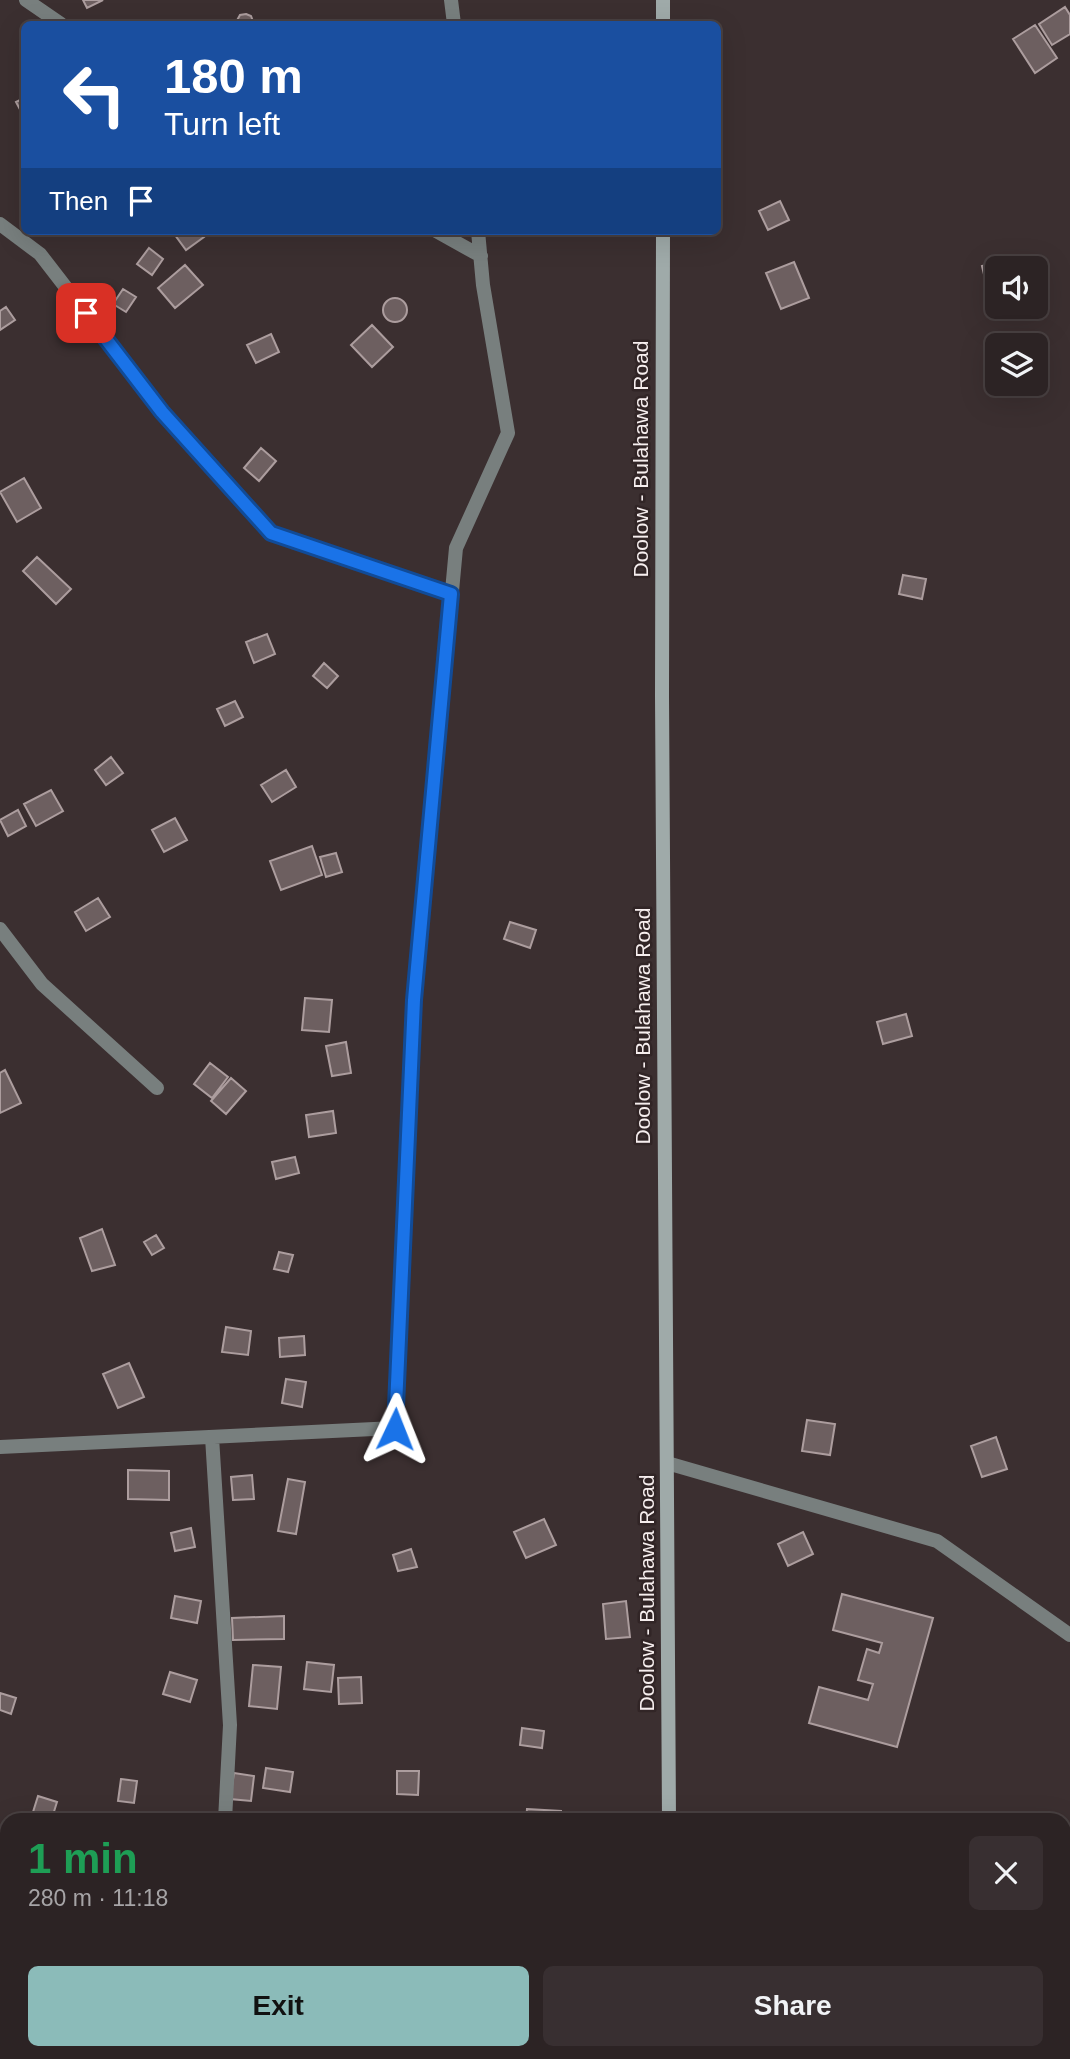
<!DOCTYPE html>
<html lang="en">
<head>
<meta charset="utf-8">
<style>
	body { margin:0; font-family:Helvetica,sans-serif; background:#382f31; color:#f1f3f6; height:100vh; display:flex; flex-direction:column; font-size:26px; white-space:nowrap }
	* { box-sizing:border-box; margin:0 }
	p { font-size:23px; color:#a6a4a6 }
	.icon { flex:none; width:38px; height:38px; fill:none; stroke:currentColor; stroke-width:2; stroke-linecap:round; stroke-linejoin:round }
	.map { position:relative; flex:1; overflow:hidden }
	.side { position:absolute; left:0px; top:1813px; width:1071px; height:247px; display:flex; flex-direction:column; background:#2c2324; border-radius:21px 21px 0 0; box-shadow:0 7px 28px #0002,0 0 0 2px #484041 }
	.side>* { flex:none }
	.banner { position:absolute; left:21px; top:21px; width:700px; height:214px; border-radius:10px; box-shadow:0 7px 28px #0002,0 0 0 2px #484041; background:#1a4fa0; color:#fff; overflow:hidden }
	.fabs { position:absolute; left:985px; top:256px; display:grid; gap:14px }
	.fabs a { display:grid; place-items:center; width:63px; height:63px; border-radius:10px; background:#2c2324; box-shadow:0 7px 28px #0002,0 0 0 2px #484041; font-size:35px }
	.pin { position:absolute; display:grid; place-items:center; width:60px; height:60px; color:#fff; margin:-30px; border-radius:14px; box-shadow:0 4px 10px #0006 }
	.me { position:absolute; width:77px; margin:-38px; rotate:2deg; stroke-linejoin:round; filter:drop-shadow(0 0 5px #0008) }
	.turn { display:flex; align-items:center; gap:24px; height:147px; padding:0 28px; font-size:32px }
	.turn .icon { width:91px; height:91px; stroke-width:2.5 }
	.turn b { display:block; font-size:49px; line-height:60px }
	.then { display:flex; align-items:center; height:66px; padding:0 28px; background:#0003; gap:14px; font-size:26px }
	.round { display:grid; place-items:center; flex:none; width:74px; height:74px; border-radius:10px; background:#382f31 }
	.overview { display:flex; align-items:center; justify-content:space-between; height:119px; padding:0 28px }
	h1 { font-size:42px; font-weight:800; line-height:52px; color:#1e9e55 }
	.button { display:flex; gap:14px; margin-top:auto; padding:14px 28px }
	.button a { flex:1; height:80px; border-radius:10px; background:#8bbbb9; color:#111; font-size:28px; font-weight:800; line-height:80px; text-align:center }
	.button a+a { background:#382f31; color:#f1f3f6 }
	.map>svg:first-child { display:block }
</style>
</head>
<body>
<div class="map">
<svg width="1070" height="2059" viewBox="0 0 1070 2059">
	<rect width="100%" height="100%" fill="#3b2f30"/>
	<!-- building -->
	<path fill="#6d5f60" stroke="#ac9d9e" stroke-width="2" d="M83,0H103L87,8Z
		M1065,7L1070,15V34L1052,45L1039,24Z
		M246,14L251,16L254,24H235L240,15Z
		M1035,25L1057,58L1035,73L1013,39Z
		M24,98V117L16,102Z
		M780,201L789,220L768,230L759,211Z
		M172,231H200L204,237L186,250Z
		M149,248L163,259L152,275L137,264Z
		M1003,261L1004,268H998V284L987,287L982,266Z
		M794,262L809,298L781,309L766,273Z
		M185,265L203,285L175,308L158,288Z
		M123,289L136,297L126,312L113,304Z
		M383 310a12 12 0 1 1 24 0a12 12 0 1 1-24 0Z
		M6,307L15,320L0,330V311Z
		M372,325L393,347L372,367L351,345Z
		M271,334L279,352L256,363L247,345Z
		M261,448L276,461L259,481L244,468Z
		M24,478L41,508L17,522L0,492Z
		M37,557L71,589L56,604L23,571Z
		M903,575L926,579L922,599L899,594Z
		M267,634L275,654L254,663L246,642Z
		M324,663L338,676L327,688L313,676Z
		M235,701L243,717L225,726L217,709Z
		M111,757L123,773L106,785L95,770Z
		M286,770L296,787L272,802L261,785Z
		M51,790L63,811L36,826L24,804Z
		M18,810L26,826L8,836L0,820Z
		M175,818L187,840L164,852L152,830Z
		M312,846L322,875L281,890L270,861Z
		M336,853L342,872L326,877L320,857Z
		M98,898L110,917L86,931L75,912Z
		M510,922L536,930L530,948L504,939Z
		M305,998L332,1000L329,1032L302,1030Z
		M906,1014L912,1036L883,1044L877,1022Z
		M346,1042L351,1073L332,1076L326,1046Z
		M210,1063L228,1077L212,1098L194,1084Z
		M5,1070L21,1103L0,1113V1073Z
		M231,1078L246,1091L226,1114L211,1101Z
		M333,1111L336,1133L309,1137L306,1115Z
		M295,1157L299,1173L276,1179L272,1162Z
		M102,1229L115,1265L92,1271L80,1238Z
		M156,1235L164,1248L152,1255L144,1242Z
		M279,1252L293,1255L288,1272L274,1269Z
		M226,1327L251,1331L248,1355L222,1352Z
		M304,1336L305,1355L280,1357L279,1338Z
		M129,1363L144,1397L118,1408L103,1374Z
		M286,1379L306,1382L302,1407L282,1403Z
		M807,1420L835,1424L830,1455L802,1451Z
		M996,1437L1007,1469L982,1477L971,1446Z
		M128,1470L169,1471V1500L128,1499Z
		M252,1475L254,1499L233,1500L231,1477Z
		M288,1479L305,1482L296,1534L278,1531Z
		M544,1519L556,1545L526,1558L514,1532Z
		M191,1528L195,1547L175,1551L171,1533Z
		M803,1532L813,1554L788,1566L778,1544Z
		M411,1549L417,1567L398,1571L393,1555Z
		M842,1594L933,1618L897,1747L809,1723L819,1687L868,1700L873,1684L858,1680L867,1649L879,1653L882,1643L833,1630Z
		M175,1596L201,1601L197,1623L171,1618Z
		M626,1601L630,1637L606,1639L603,1604Z
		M284,1616V1639L233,1640L232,1618Z
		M307,1662L334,1665L331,1692L304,1689Z
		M253,1665L281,1667L277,1709L249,1706Z
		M170,1672L197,1680L190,1702L163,1694Z
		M361,1677L362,1703L339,1704L338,1678Z
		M0,1693L16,1698L11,1714L0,1710Z
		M522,1728L544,1731L542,1748L520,1745Z
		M266,1768L293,1772L290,1792L263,1788Z
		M397,1771H419L418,1795L397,1794Z
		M234,1773L254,1776L251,1801L230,1799Z
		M121,1779L137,1781L134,1803L118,1801Z
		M38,1796L57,1802L52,1818L33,1812Z
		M527,1809L561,1811V1820H526Z"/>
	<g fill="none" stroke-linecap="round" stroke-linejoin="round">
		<!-- street -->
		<path stroke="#787f7e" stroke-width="14" d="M26,0L61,24
			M451,0L454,24
			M0,224L40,254L162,412L271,533L451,594
			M436,231L481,256
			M0,929L42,984L157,1088
			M212,1437L230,1725L225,1820
			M0,1447L395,1428L414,1000L456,548L508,433L483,285L478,231
			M667,1463L937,1541L1070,1635
			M807,2053L817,2059
			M214,2059V2053"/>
		<!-- secondary -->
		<path stroke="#9faaa9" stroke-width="14" d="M663,24V0
			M663,231L662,696L669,1820
			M671,2053V2059"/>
	</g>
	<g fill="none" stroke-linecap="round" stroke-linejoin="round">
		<defs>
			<path id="route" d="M86,313L162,412L271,533L451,594L414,1000L395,1429"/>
		</defs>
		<!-- route casing -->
		<use href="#route" stroke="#114b97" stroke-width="18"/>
		<!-- route -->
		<use href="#route" stroke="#1a73e8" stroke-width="12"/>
	</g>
	<g text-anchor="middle" stroke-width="5" stroke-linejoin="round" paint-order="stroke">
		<!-- street labels -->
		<g font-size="21" fill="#f6eeee" stroke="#312526">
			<text transform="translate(641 459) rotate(-90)" y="7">Doolow - Bulahawa Road</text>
			<text transform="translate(643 1026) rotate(-90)" y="7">Doolow - Bulahawa Road</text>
			<text transform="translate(647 1593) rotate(-90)" y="7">Doolow - Bulahawa Road</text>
		</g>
	</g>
</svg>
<div class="fabs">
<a><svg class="icon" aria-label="sound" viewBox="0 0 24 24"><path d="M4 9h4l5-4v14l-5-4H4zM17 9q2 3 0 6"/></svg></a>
<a><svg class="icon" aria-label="layers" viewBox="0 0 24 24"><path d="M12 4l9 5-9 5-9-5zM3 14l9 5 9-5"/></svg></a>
</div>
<div class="pin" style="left:86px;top:313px;background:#d93025"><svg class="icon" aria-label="arrive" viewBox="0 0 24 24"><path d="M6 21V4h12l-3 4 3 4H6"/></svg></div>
<svg class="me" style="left:395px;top:1429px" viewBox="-20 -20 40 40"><path d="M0-17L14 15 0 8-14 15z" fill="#1a73e8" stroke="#fff" stroke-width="4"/></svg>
<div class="banner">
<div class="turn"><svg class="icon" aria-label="left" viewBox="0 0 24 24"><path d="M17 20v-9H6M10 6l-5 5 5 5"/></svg><div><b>180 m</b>Turn left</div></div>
<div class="then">Then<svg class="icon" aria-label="arrive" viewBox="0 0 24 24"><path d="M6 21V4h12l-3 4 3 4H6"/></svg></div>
</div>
<section class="side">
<div class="overview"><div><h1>1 min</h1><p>280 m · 11:18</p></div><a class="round"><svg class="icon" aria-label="close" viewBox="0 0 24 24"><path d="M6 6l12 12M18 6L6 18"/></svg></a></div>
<div class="button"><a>Exit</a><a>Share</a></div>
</section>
</div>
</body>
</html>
